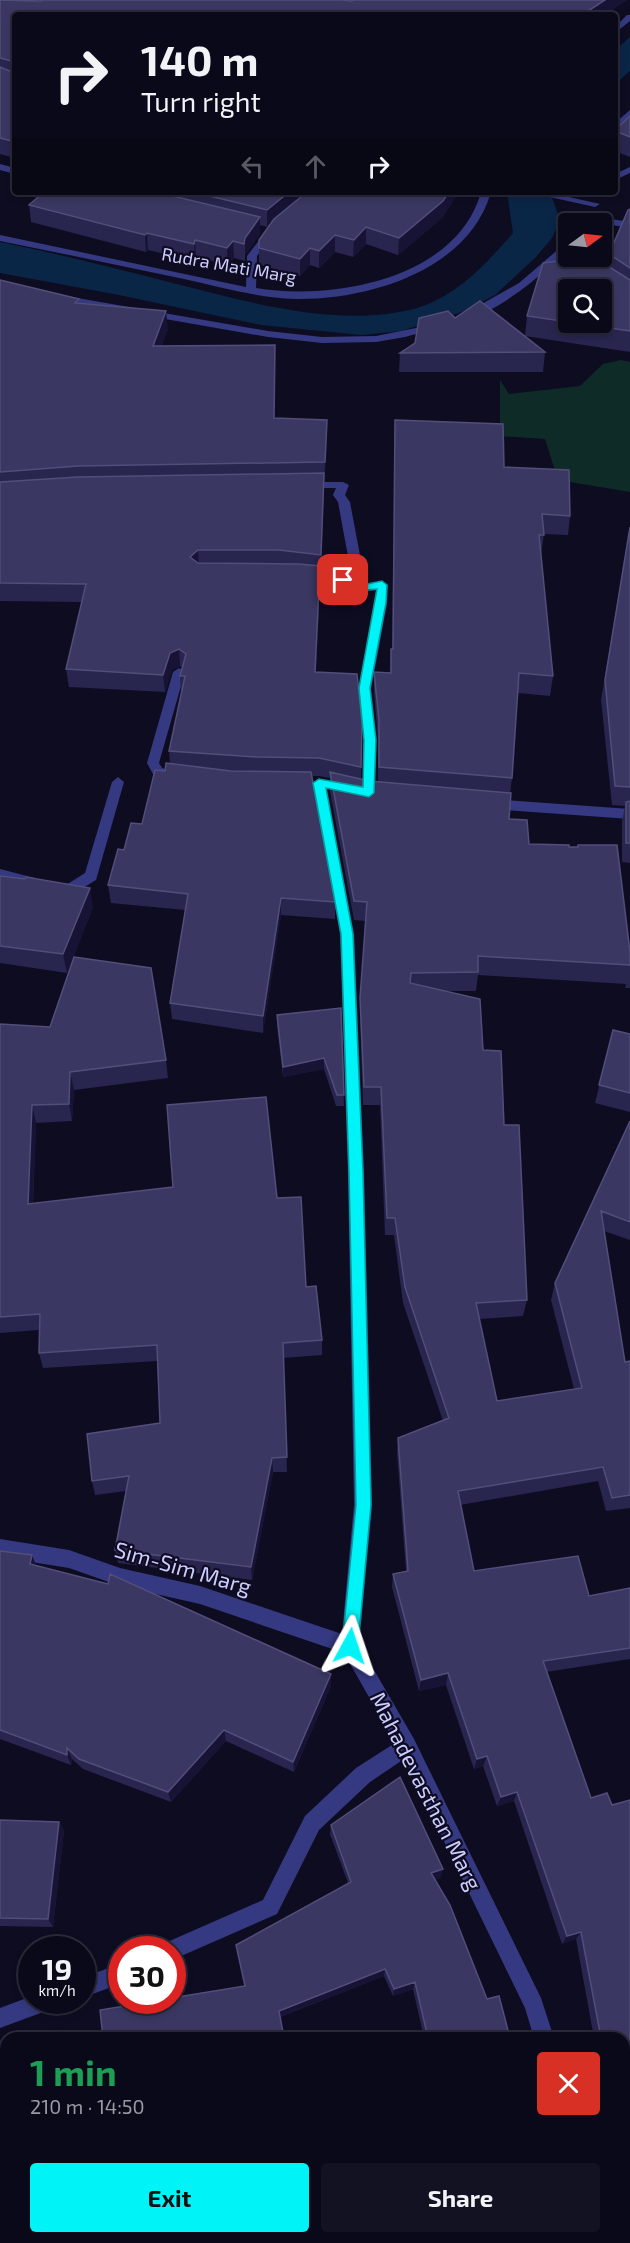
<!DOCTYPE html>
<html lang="en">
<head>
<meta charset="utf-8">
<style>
	body { margin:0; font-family:"Exo 2",sans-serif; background:#131222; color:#f1f3f6; height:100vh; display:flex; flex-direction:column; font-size:22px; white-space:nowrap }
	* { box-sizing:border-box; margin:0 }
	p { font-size:20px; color:#999aa2 }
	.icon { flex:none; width:33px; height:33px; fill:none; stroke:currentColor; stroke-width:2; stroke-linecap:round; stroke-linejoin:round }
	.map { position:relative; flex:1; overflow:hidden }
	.panel { position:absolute; left:0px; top:2032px; width:630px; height:212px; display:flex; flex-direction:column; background:#0a0919; border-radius:18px 18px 0 0; box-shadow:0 3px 9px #0003,0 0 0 2px #2a2a38 }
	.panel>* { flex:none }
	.hud { position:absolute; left:12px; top:12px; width:606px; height:183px; border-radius:6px; box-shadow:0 3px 9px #0003,0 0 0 2px #2a2a38; background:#0a0919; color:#f1f3f6; overflow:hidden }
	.needle { width:39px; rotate:75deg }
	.tools { position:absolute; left:558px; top:213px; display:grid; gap:12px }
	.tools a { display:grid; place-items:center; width:54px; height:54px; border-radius:6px; background:#0a0919; box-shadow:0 3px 9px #0003,0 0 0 2px #2a2a38; font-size:30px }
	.speed { position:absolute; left:18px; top:1936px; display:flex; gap:12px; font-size:30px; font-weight:700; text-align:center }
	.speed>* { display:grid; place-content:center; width:78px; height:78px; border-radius:50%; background:#0a0919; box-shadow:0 3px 9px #0003,0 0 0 2px #2a2a38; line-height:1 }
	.speed small { font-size:15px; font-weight:400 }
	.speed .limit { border:9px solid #d22; background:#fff; color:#111 }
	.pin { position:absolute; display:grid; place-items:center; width:51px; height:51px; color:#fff; margin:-26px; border-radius:12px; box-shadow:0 3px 9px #0006 }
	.me { position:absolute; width:66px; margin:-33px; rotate:5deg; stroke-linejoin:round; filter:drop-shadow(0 0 4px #0008) }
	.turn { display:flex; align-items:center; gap:21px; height:126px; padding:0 30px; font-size:27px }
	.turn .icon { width:78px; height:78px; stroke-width:2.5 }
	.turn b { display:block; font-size:42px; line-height:51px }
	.lanes { display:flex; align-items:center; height:57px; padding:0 30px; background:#0003; justify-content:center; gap:30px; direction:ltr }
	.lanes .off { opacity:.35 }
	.round { display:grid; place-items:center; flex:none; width:63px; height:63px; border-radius:6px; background:#131222 }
	.summary { display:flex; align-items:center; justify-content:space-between; height:102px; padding:0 30px }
	h1 { font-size:36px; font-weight:700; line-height:45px; color:#1e9e55 }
	.button { display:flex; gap:12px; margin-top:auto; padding:12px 30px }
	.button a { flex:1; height:69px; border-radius:6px; background:#00f4f7; color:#111; font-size:24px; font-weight:700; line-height:69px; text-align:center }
	.button a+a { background:#131222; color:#f1f3f6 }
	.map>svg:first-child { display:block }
</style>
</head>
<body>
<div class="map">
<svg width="630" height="2243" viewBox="0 0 630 2243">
	<rect width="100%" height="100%" fill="#0e0c21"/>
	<!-- green -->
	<path fill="#0f2b27" d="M621,360L630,362V492L558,480L545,439L484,435L500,432V380L509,394L580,386L603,364Z"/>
	<!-- water -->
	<path fill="#0a2646" d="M630,37V71L615,84V50Z
		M507,192H550L560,220L552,238L536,257L495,295L462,312L401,331L361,335L261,325L119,295L0,273V242C55,253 110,267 165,281C241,300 339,330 417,308C457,296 486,264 513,233Z"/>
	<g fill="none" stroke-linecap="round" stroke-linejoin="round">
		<!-- minor -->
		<path fill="#353981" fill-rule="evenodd" d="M627,15H630V21L615,33V27Z
			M630,110V118L615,131V123Z
			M0,164L15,168V174L0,170Z
			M630,167V173L615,180V174Z
			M481,192H491C469,270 369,300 296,299C258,298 220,287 184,279C122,266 61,253 0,241V235L246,287L247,256L267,230L270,229L275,232L257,256L256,288C333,301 457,279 481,192Z
			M527,192H547L600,204L595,207Z
			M591,216L630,222V228L588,221L586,219Z
			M568,241V249C552,267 490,320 466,317V313L519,283Z
			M60,295L268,331L322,337L376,336L436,324L441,327L405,337L376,342L322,343L268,337L57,300L55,298Z
			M343,482L349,485L345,495L350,502L365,582L367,584L382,581L388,585L387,603L371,689L376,740L375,793L369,798L363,793L364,740L359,689L376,590L365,592C353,588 342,582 328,581C317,580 303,584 295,577C306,568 339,575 352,578L338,502L333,495L336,488H306L300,485L306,482Z
			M179,668L185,672L159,763L162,768L181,773L182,776L181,779L176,781L153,774L147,763L173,672Z
			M118,777L124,782L96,880L73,894H54L52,890L54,886L66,885L85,873L112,782Z
			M319,778L325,783L354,934L364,1173L372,1505L359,1644L414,1739L541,1998L554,2038H534L525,2008L404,1759L370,1782L319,1830L277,1914L172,1960V1950H162L165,1943L263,1900L305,1816L356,1768L395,1743L344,1653L200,1604L120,1586L69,1568L0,1557V1539L69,1550L120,1568L200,1586L342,1634L354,1505L348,1173L340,934L313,783Z
			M489,799L630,809V819L489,809L482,804Z
			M0,869L35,878L37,882L30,887L0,879Z
			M122,1963V1983L82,1998V1978Z
			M32,1996V2001H57L54,2008L0,2028V2008Z
			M630,2217V2239L624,2241L617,2238H624V2219Z
			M594,2238H616L615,2243H593Z"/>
	</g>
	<!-- wall -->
	<path fill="#28254f" d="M0,0H627L604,15H15V158L0,154Z
		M630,116V157L615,151V130Z
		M44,192H459L442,218L398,255L366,244L353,257L335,252L319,268L310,265L300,276L259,265V248L270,224L267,227L260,225V234L245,255V261L234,258L227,265L196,257L195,261L148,250L146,252L31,222L29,205Z
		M630,209V352L525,336L527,316L607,266L609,254Z
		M0,280L168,329L161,346L275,363L274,418L327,420L316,672L362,723L361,779L378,781V740L374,692V672L390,673L391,649H392L395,420L504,467L570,516L568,535L544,534L541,555L553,676L550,696L518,693L512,778L510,793L509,819L529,844L569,847L630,952V988H625L626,984L478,975L476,991H445L483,1050L504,1125L527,1300L523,1316L479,1319L497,1401L574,1389L551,1300L555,1283L630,1121V1240L604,1231L625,1362L630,1361V1508L606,1511L598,1481L460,1505L474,1571L589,1596L630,1588V1659L546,1672L591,1798L612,1805L630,1800V2080L624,2081V2038H594L576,1939L562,1944L514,1801L497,1806L483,1766L474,1769L446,1685L419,1691L392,1587L393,1574L406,1571L397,1452L398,1438L443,1421L403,1303L394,1235H385L380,1105H363L360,1016L365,921L354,920L330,792V778L319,776H312L335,902V919L281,915L263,1033L172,1019L170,1003L185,910L111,903L108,885L124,850L142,824L165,771L170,763L169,751L181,693L180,676L182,667L180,666L172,670L165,692L69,687L66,669L82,602L0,601Z
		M455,318L545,352L543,372H399L400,353Z
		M630,525V863L622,862V821L625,806L612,805L601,700Z
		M0,876L93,907L67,973L0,963Z
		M341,1008L344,1106H336L324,1069L283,1077L277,1026V1015Z
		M0,1024L166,1060L168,1078L74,1090L72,1121L36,1123L33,1204L277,1198L306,1287L322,1340V1355L283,1358L287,1472H273L252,1580L118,1563L115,1550L126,1491L95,1495L92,1481L160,1423L157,1361L43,1368L39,1353V1330L0,1333Z
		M613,1030L630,1034V1112L595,1103Z
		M0,1551L36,1565L331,1674V1686L294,1772L226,1741L171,1802L83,1769L72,1759L71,1765L0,1739Z
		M0,1820L59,1822L64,1831L53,1927L0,1926Z
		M331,1825L443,1869L440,1878L435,1880L487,1999L510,2038H424L413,1989L393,1996L384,1976L280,2017L245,1986L348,1883L330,1834Z
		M6,2099V2238H15L0,2240V2100Z
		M275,2238H290L276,2240Z
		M312,2238H333L313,2241Z"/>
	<!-- shaded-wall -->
	<path fill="#161335" d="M605,0H627L604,15H582Z
		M289,192H309L267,227V210Z
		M449,192H459L442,218L398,255L399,238Z
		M260,217V234L245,255V261V238Z
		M366,227V244L353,257L354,240Z
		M147,233L148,250L146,252L145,235Z
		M335,235V252L319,268V251Z
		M195,240L196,257L195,261L194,244Z
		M233,241L234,258L227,265V248Z
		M310,248V265L300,276V259Z
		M166,311L168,329L154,363L153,346Z
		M327,420V438L325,480V462Z
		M324,473V490L321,572V555Z
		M198,550L199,568L190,557Z
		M320,566V584L315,690V672Z
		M179,649L180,666L172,670L165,692L163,675L170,653Z
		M90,888L93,907L67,973L63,954Z
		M281,898V915L263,1033V1016Z
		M324,1058V1069L283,1077V1067Z
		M70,1072L74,1090L72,1121L69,1104Z
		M32,1105L36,1123L32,1221L28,1204Z
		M272,1458L273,1472L252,1580L251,1567Z
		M32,1555L37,1568L30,1564Z
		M448,1673L446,1685L419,1691L421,1680Z
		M331,1674V1686L294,1772L293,1762Z
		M224,1730L226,1741L171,1802L168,1792Z
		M67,1748L72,1759L71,1765L67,1755Z
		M487,1756L483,1766L474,1769L477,1759Z
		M517,1792L514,1801L497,1806L501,1797Z
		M59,1822L64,1831L53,1927L48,1919Z
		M443,1869L440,1878L428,1882L431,1873Z
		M581,1932L576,1939L562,1944L567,1936Z
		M385,1969L384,1976L279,2017V2011Z
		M415,1982L413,1989L393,1996L394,1989Z
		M169,2238H172L171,2243H168Z"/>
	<!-- building -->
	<path fill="#3a3762" stroke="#514e7b" stroke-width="1.5" d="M0,0L41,1L42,0H342L351,1L354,0H605L582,15H15V69V62L0,58Z
		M0,67L12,72L15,70V142L0,138Z
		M630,116V137L615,131V130Z
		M44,192H156L260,217L245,238L244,244L233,241L227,248L195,240L194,244L147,233L145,235L29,205Z
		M193,192H289L267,210Z
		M307,192H449L443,201L399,238L366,227L354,240L335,235L319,251L310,248L300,259L259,248V240L274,219Z
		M630,209V268L609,254L628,210Z
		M563,253L568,254V256H592L630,280V331L570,322H602V290H568V322L527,316L543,263L560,261Z
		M0,280L79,299L75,303L166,311L153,346L275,345L274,418L327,420L325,462L78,466L0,472Z
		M480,301L545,352L400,353L415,343L419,318L448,311L455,318Z
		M395,420L503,424L504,467L569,470L570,516L542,514L544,535H539L553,676L519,673L512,778L379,767V720L374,672L391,673V649H393Z
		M324,473L321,555L279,550H198L190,557L198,563L299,564L320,566L315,672L357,674L362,723L361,767L319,758L257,757L169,751L185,676H180L186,654L179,649L170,653L163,675L66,669L86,584L0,583V482L78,477Z
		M630,527V787L615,786L605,680Z
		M166,763L231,771L311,772L335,902L281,898L263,1016L170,1003L188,894L108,885L118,849L124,850L131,823L142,824L155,770L165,771Z
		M330,772L369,781L511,793L509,819L527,820L529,844L569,845V847H578V845H617L630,952V965L478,956V972L411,973L410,983L480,999L483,1050L501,1051L504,1125H519L527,1300L476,1303L497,1401L582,1388L555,1283L630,1121V1222L601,1211L625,1362L630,1361V1495L612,1498L603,1467L458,1491L474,1571L578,1556L589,1596L630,1588V1648L543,1661L591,1798L607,1793L612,1805L630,1800V2076L624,2077V2038H601L581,1932L567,1936L517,1792L501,1797L487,1756L477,1759L448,1673L421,1680L393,1574L408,1571L398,1438L449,1418L405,1287L395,1218H387L381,1087H364L360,998L367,902L354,901Z
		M630,801V843H626V802Z
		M0,876L25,879L26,877L90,888L63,954L0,946Z
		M74,957L151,968L166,1060L70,1072L69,1104L32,1105L28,1204L173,1187L167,1105L266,1097L277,1198L301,1197L306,1287L316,1286L322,1340L283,1343L287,1457L272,1458L251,1567L115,1550L129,1476L92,1481L87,1434L160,1423L157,1345L39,1353L40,1314L0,1317V1024L50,1027Z
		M341,1008L344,1095H337L324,1058L283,1067L277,1015Z
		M613,1030L630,1034V1093L599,1085Z
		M0,1551L32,1555L30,1564L108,1584L110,1574L331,1674L293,1762L224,1730L168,1792L79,1759L67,1748V1755L0,1730Z
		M400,1777L443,1869L431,1873L450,1905L487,1999L499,1996L510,2038H428L415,1982L394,1989L385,1969L279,2011L284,2038H103L100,2010L154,2001H172V1998L245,1986L236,1945L351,1882L331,1825Z
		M0,1820L59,1822L48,1919L0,1918Z
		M6,2099V2237L0,2238V2100Z
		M108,2238H169L168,2243H108Z
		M344,2238H495V2243H344Z"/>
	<!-- route -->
	<path fill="#00f4f7" stroke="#009fa1" stroke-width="1.5" d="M343,577L362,581L367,584L382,581L387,585L386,603L370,688L376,740L374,793L369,797L326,788L353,934L363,1173L371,1505L358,1646L356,1652L350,1654L344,1652L342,1646L356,1505L349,1173L341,934L313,783L319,779L363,787L364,740L359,688L377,589C362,592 353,586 339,582V578Z"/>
	<g text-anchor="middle" stroke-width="4.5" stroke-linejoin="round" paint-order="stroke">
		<!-- far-street labels -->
		<g font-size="18" fill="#cdccff" stroke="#0e0c21">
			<text transform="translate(229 266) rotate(10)" y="6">Rudra Mati Marg</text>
		</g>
		<!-- street labels -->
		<g font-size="22" fill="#cdccff" stroke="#0e0c21">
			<text transform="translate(183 1568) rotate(16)" y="8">Sim-Sim Marg</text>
			<text transform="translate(426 1791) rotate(63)" y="8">Mahadevasthan Marg</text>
		</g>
	</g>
</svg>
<div class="tools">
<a><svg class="needle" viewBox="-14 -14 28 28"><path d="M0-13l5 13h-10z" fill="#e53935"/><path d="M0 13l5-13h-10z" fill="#999aa2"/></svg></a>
<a><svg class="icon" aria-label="search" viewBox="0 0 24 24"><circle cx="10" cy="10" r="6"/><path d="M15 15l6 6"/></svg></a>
</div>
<div class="speed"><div>19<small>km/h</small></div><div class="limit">30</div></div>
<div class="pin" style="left:343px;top:580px;background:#d93025"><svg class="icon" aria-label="arrive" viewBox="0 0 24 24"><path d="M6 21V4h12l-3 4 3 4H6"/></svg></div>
<svg class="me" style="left:350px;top:1646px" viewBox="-20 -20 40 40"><path d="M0-17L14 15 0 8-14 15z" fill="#00f4f7" stroke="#fff" stroke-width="4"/></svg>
<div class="hud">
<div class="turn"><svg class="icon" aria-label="right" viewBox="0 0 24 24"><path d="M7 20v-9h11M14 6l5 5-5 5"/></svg><div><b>140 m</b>Turn right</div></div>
<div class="lanes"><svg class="icon off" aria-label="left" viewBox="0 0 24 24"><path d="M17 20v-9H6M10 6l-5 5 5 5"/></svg><svg class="icon off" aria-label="ahead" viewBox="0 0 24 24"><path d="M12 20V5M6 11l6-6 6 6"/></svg><svg class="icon" aria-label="right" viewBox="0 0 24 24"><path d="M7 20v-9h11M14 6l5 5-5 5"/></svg></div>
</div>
<section class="panel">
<div class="summary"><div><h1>1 min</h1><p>210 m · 14:50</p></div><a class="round" style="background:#d93025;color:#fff"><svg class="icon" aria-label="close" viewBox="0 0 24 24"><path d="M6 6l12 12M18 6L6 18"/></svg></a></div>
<div class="button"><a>Exit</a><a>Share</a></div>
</section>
</div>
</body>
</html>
